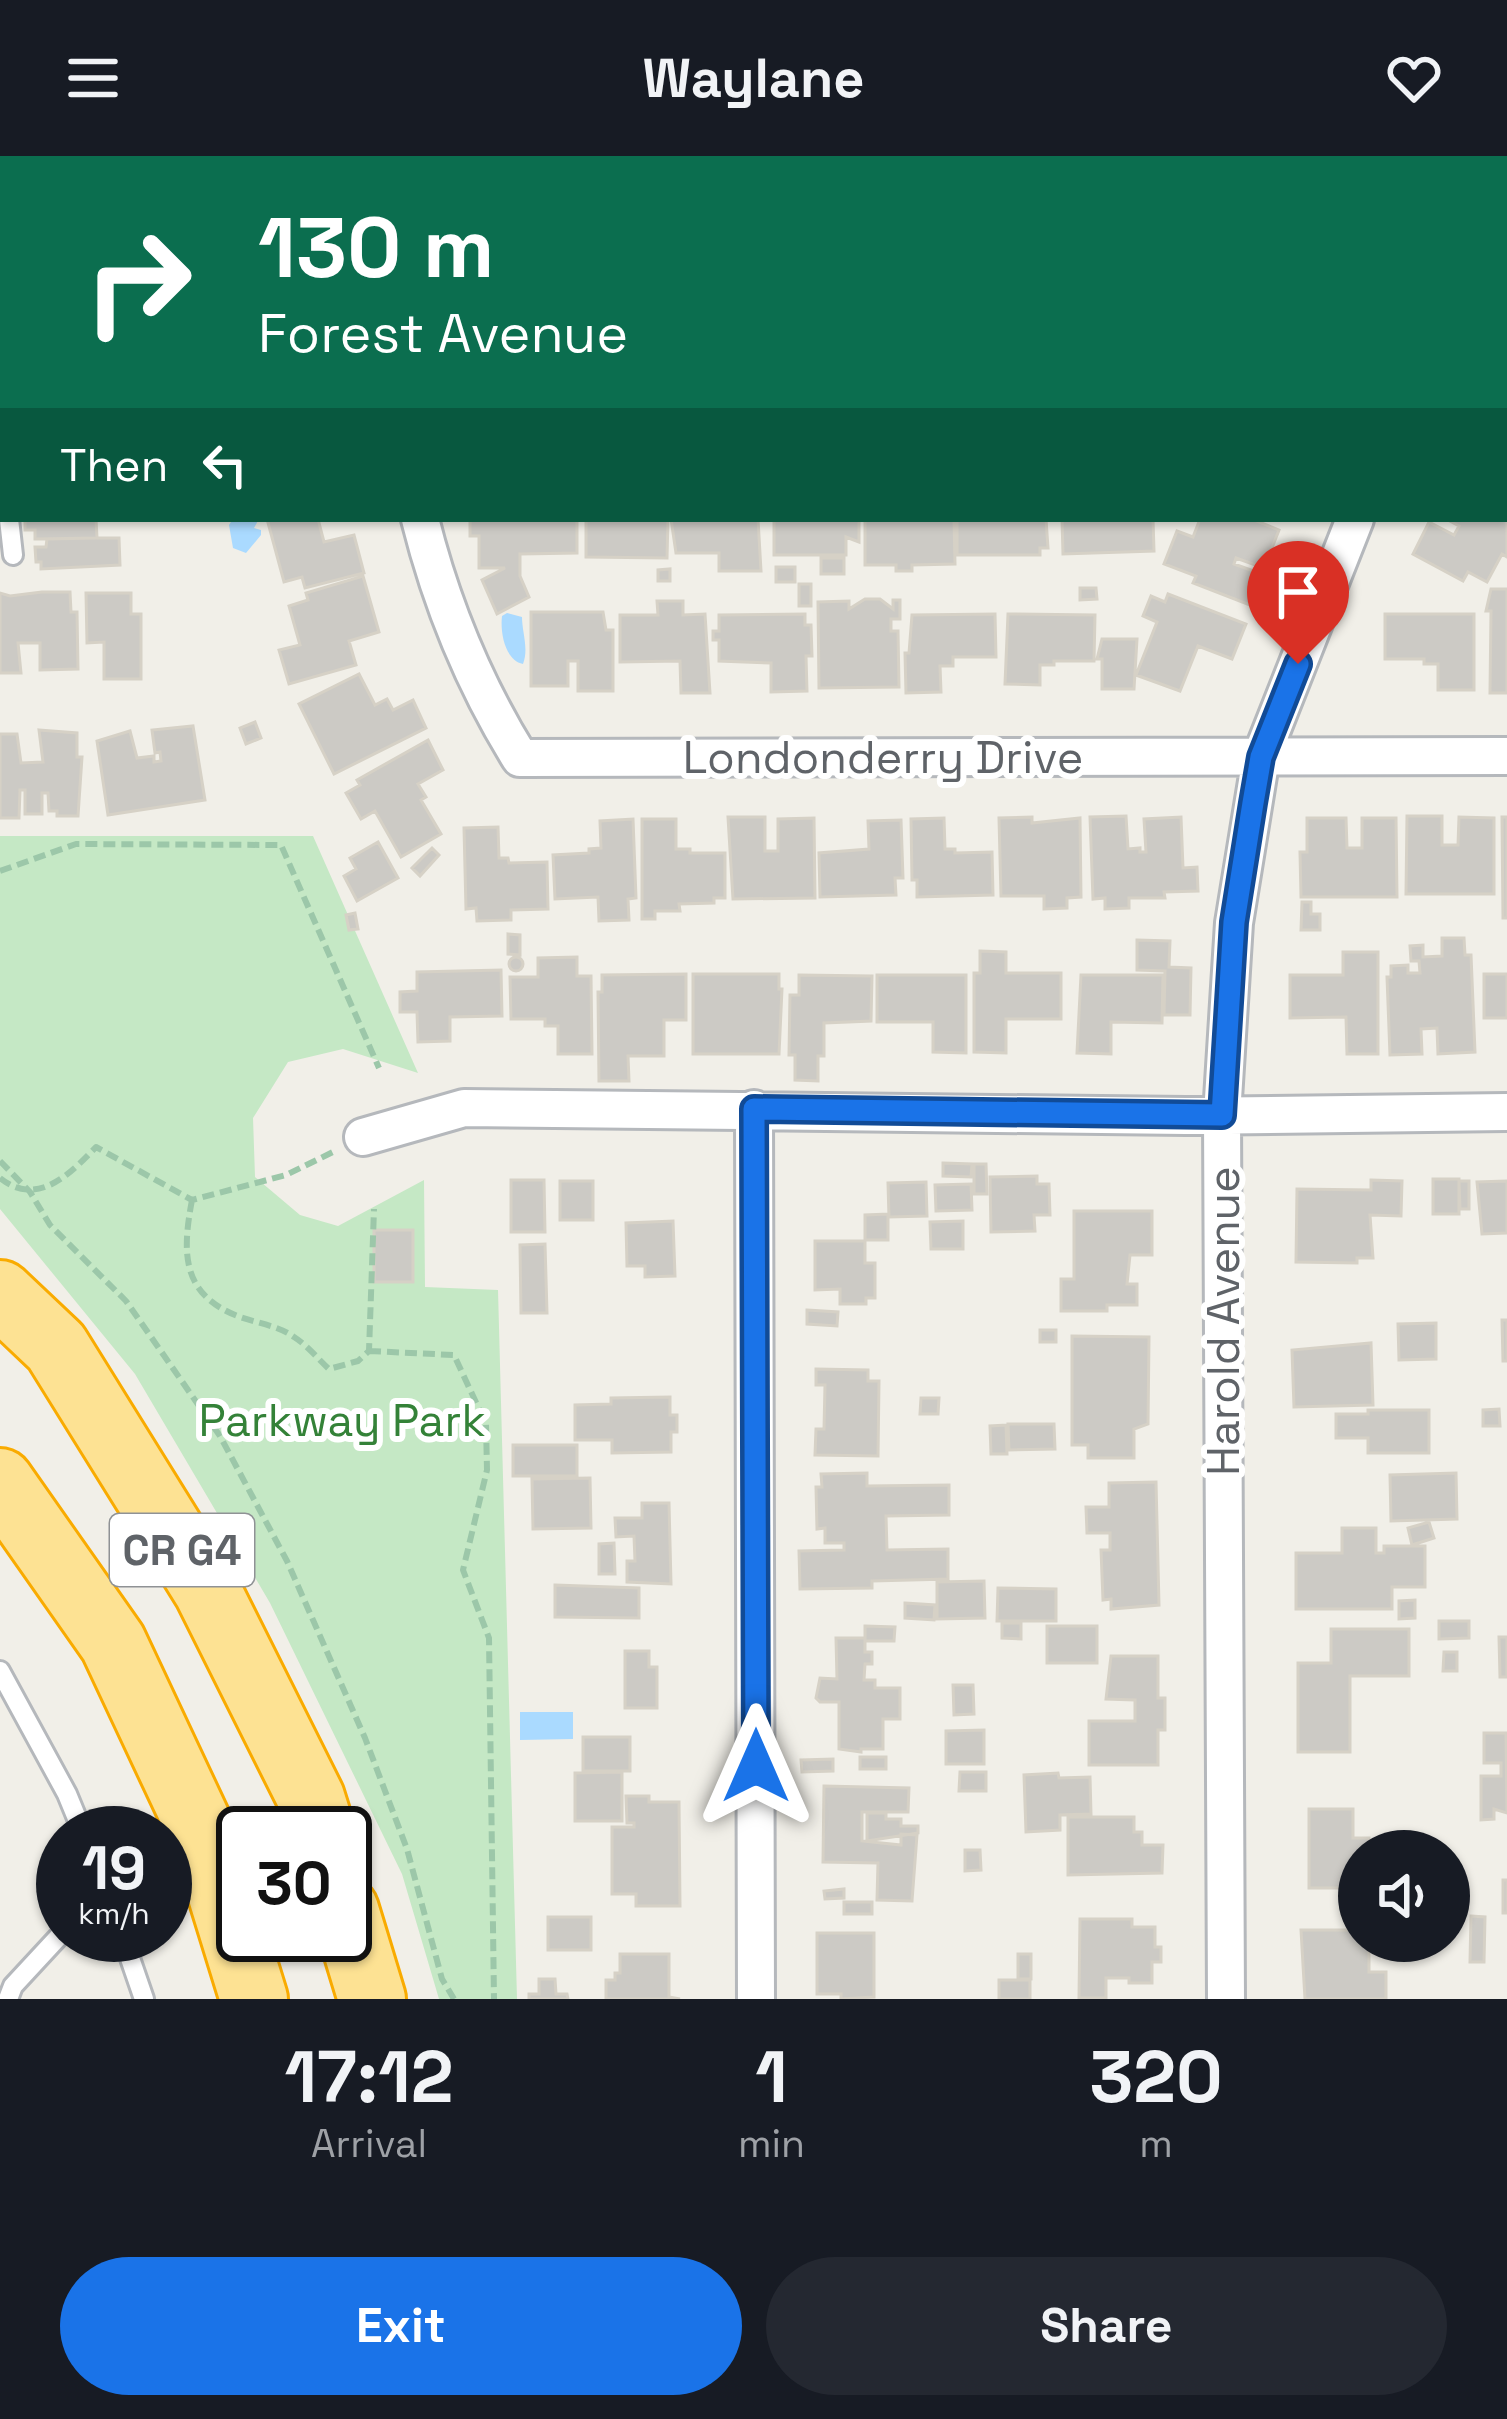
<!DOCTYPE html>
<html lang="en">
<head>
<meta charset="utf-8">
<style>
	body { margin:0; font-family:"Space Grotesk",sans-serif; background:#242831; color:#f1f3f6; height:100vh; display:flex; flex-direction:column; font-size:45px; white-space:nowrap }
	* { box-sizing:border-box; margin:0 }
	p { font-size:39px; color:#9ea1a6 }
	.icon { flex:none; width:66px; height:66px; fill:none; stroke:currentColor; stroke-width:2; stroke-linecap:round; stroke-linejoin:round }
	.map { position:relative; height:1843px; overflow:hidden }
	.side { display:flex; flex-direction:column; background:#171b24; flex:1 }
	.side>* { flex:none }
	.hud { position:absolute; left:0px; top:0px; width:1509px; height:366px; box-shadow:0 3px 9px #0004; background:#0b6e4f; color:#fff; overflow:hidden }
	.buttons { position:absolute; left:1338px; top:1674px; display:grid; gap:24px }
	.buttons a { display:grid; place-items:center; width:132px; height:132px; border-radius:50%; background:#171b24; box-shadow:0 3px 9px #0004; font-size:60px }
	.speed { position:absolute; left:36px; top:1650px; display:flex; gap:24px; font-size:60px; font-weight:700; text-align:center }
	.speed>* { display:grid; place-content:center; width:156px; height:156px; border-radius:50%; background:#171b24; box-shadow:0 3px 9px #0004; line-height:1 }
	.speed small { font-size:30px; font-weight:400 }
	.speed .limit { border:6px solid #111; border-radius:18px; background:#fff; color:#111 }
	.pin { position:absolute; display:grid; place-items:center; width:102px; height:102px; color:#fff; margin:-123px -51px; border-radius:50% 50% 50% 0; rotate:-45deg; box-shadow:0 0 12px #0007 }
	.pin .icon { rotate:45deg }
	.me { position:absolute; width:132px; margin:-66px; rotate:0deg; stroke-linejoin:round; filter:drop-shadow(0 0 9px #0008) }
	.turn { display:flex; align-items:center; gap:42px; height:252px; padding:0 60px; font-size:54px }
	.turn .icon { width:156px; height:156px; stroke-width:2.5 }
	.turn b { display:block; font-size:84px; line-height:102px }
	.then { display:flex; align-items:center; height:114px; padding:0 60px; background:#0003; gap:24px; font-size:45px }
	.eta { display:flex; justify-content:space-evenly; align-items:center; height:204px; text-align:center }
	.eta b { font-size:72px; font-weight:600; line-height:84px }
	.cta { display:flex; gap:24px; margin-top:auto; padding:24px 60px }
	.cta a { flex:1; height:138px; border-radius:72px; background:#1a73e8; color:#fff; font-size:48px; font-weight:600; line-height:138px; text-align:center }
	.cta a+a { background:#242831; color:#f1f3f6 }
	header { display:flex; justify-content:space-between; align-items:center; height:156px; padding:0 60px; background:#171b24; font-size:54px; font-weight:600 }
	.map>svg:first-child { display:block }
</style>
</head>
<body>
<header><svg class="icon" aria-label="menu" viewBox="0 0 24 24"><path d="M4 6h16M4 12h16M4 18h16"/></svg>Waylane<svg class="icon" aria-label="heart" viewBox="0 0 24 24"><path d="M12 20l-8-8c-3-5 5-10 8-4 3-6 11-1 8 4z"/></svg></header>
<div class="map">
<svg width="1507" height="1843" viewBox="0 0 1507 1843">
	<rect width="100%" height="100%" fill="#f1efe8"/>
	<!-- green -->
	<path fill="#c5e8c5" d="M0,680H313L418,917L343,893L288,906L253,962L255,1021L300,1059L338,1070L424,1024L425,1131L498,1134L517,1843H439L402,1718L270,1447L135,1218L0,1053Z"/>
	<!-- water -->
	<path fill="#aadaff" d="M233,363H259L254,372L261,374V379L246,397L233,392L229,369Z
		M507,457L522,461C522,476 529,493 523,508C505,504 500,477 502,460Z
		M520,1556H573V1583L520,1584Z"/>
	<!-- building -->
	<path fill="#cccac5" stroke="#d6d1c6" stroke-width="3" d="M92,0H166L91,3Z
		M426,0H472V3H426Z
		M487,0H562V3H487Z
		M571,0H659V3H571Z
		M680,0H773L772,3H680Z
		M798,0H889V3H798Z
		M895,0H946V3H894Z
		M1127,0H1172V3H1127Z
		M1349,0H1400L1348,3Z
		M1507,352V401L1502,398L1487,426L1468,416L1463,425L1413,398L1429,366L1454,379L1459,370L1446,363H1506Z
		M25,363H96L97,382L35,383V374H25Z
		M267,363H318L324,386L354,379L364,417L305,432L302,421L284,426Z
		M470,363H577V397L520,398V420L529,441L497,458L482,424L505,412H479V380H470Z
		M586,363H668L667,402L586,401Z
		M671,363H758L761,415H719V397H676Z
		M774,363H854L859,365V386L846,381V399H774Z
		M865,363H954L955,408L912,409V415H896V409H865Z
		M957,363H1046L1048,392H1040V399H957Z
		M1062,363H1153L1154,395L1063,398Z
		M1200,363H1252L1279,374L1264,412L1236,402L1234,408L1262,418L1250,449L1193,427L1196,420L1164,408L1177,375L1193,381Z
		M97,382H119L120,409L41,413V406H36L35,391H46L47,383Z
		M821,402H844V418H821Z
		M776,411H795V426H776Z
		M670,413V425H658V414Z
		M363,420L379,476L349,485L356,509L289,528L279,494L300,489L289,450L308,444L306,437Z
		M799,428H811V450H799Z
		M1080,432H1096L1097,443L1080,444Z
		M1491,433H1507V537H1490L1491,455H1486Z
		M42,436H70L71,456H77L78,513L40,514V487H18L21,517H0V437L10,440Z
		M86,437H131V458H141V523H104V486L87,487Z
		M1168,438L1246,468L1232,503L1198,490L1180,535L1136,519L1157,466L1143,460L1151,440L1165,446Z
		M865,443H880L893,453V444H900V463H891V475H898L899,531L819,532L818,446L849,445V453Z
		M657,445H683V459L705,458L710,537H681L680,505L620,506V459H658Z
		M531,456H603L606,474H613V535H578V505H568V530H531Z
		M805,458V469H811L812,500H806L807,535L771,536V507L719,505V484H713V475H719V459Z
		M995,458L996,501H953V510H940L941,536L906,537L905,497H909L912,459Z
		M1008,458L1095,459L1094,505H1054V509H1040V529L1005,528Z
		M1385,458H1474V534H1438V508H1424V503H1385Z
		M1102,483H1137L1134,533H1102V503H1097Z
		M359,518L375,549L387,543L393,554L413,544L426,572L334,618L299,548Z
		M255,566L261,582L246,588L240,572Z
		M193,570L205,644L108,659L97,585L130,575L137,602L154,600V606L161,605L160,596L155,597L152,574Z
		M39,574L77,577V601H82L78,660H57V655H49L48,637H42V658H25V634H20L19,662H0V578H17L21,607L43,606Z
		M428,584L443,614L418,628L426,641L421,644L441,678L401,701L375,655L361,663L346,637L360,629L357,624Z
		M1126,660L1128,693L1140,692V696H1146L1144,663L1181,661L1183,712L1197,711L1198,735L1164,736L1165,742H1129V752L1105,753V742L1093,743L1090,661Z
		M1407,660H1442V689H1458L1459,661L1494,662V738H1406Z
		M728,661H765V695H778V663L814,662L815,742L733,743Z
		M1032,661V667L1080,662L1081,741L1067,742V752L1044,753V740H1001L999,662Z
		M1502,661H1507V762H1503Z
		M944,662L945,693H955V697L992,696L993,739L917,741V724H912L911,663Z
		M1307,662H1346L1347,692H1362V662H1396L1397,741H1301L1300,696H1307Z
		M633,663L636,742L628,743L629,764L599,765L598,741L555,743L553,699L589,697V693L601,692L600,665Z
		M642,663H676V693H690V697H725V742H714V747L679,748L680,755H655V763H642Z
		M901,664L903,722H895L896,739L820,741L819,697L869,693L868,665Z
		M498,671L499,702H508L509,707L547,706L548,753L511,754V764L477,765L476,752L466,753L464,672Z
		M378,686L398,722L357,745L344,720L356,713L350,702Z
		M432,692L439,699L420,720L412,712Z
		M1302,746H1311V758H1320V774H1301Z
		M355,757L358,773L349,774L346,759Z
		M508,778L520,779V799L508,798Z
		M1442,782H1464L1465,799H1471L1475,896L1438,898L1437,872L1421,873L1422,898L1390,899L1387,821H1391V810L1408,809V817H1420L1419,805H1411L1410,790L1423,789V801L1442,800Z
		M1137,784L1170,785L1169,811L1191,812L1190,859H1164L1165,815L1137,814Z
		M980,795L1006,796V817H1061V863H1006V897L974,896V817H980Z
		M1343,796H1378V898H1347L1346,861L1290,862V819H1343Z
		M509 808a7 7 0 1 1 14 0a7 7 0 1 1-14 0Z
		M577,801V820H591L592,898H558V870H545V863H511L510,821H538V802Z
		M501,814L502,860L450,861V885L418,886L417,856H400V836L417,835V816Z
		M686,818V864H664V900H628L629,925H599L598,836H602V819Z
		M693,818H779V833H782L779,898H693Z
		M1484,818H1507V862H1484Z
		M799,819L872,820L871,865L824,867V900H818V925L795,924V899H789L790,839H799Z
		M877,819H966V897L933,896V866H877Z
		M1081,819H1163L1162,867L1111,866V898L1077,897Z
		M943,1007L972,1008L971,1021L943,1020Z
		M974,1008H986L987,1038H974Z
		M1037,1020V1028H1049L1050,1059H1034L1035,1075L991,1076L990,1021Z
		M1433,1023H1459V1058H1433Z
		M511,1024H544L545,1076H511Z
		M1371,1024L1402,1025L1401,1060L1370,1059L1373,1102H1357V1107L1296,1106L1297,1033L1371,1034Z
		M560,1025H593V1064H560Z
		M1459,1025H1469V1053H1460Z
		M1507,1025V1077L1482,1078L1477,1026Z
		M926,1026L927,1060L889,1061L888,1027Z
		M971,1028L972,1054L936,1055L935,1029Z
		M1074,1055H1152V1099H1130L1127,1128H1137V1149H1107V1155H1061V1123H1074Z
		M888,1058V1084H865V1059Z
		M673,1065L675,1120L645,1121V1110H627L626,1067Z
		M963,1065V1093H931L930,1066Z
		M374,1074H413V1126H374Z
		M815,1085H865V1107H875V1142H866V1148H840V1133L815,1134Z
		M545,1088L547,1157H521L520,1089Z
		M807,1154L838,1156L837,1170L807,1168Z
		M1502,1164H1507V1205H1503Z
		M1436,1167V1203L1399,1204L1398,1168Z
		M1040,1174H1056V1186H1040Z
		M1072,1180L1149,1181L1148,1268L1134,1273V1302H1088V1289H1072Z
		M1371,1187L1373,1249L1294,1251L1292,1194Z
		M816,1213L868,1214V1225H879L878,1300L815,1299L816,1273H824L825,1229H816Z
		M670,1241V1259H677V1276H671V1296L612,1297V1284H575V1249L611,1248V1242Z
		M921,1242H939L938,1258H920Z
		M1499,1253L1500,1270H1483V1254Z
		M1368,1254H1429V1297H1368V1282H1336V1258H1368Z
		M1008,1268H1054L1055,1293L1009,1294Z
		M1006,1269L1007,1298H991L990,1270Z
		M513,1289H577V1320H513Z
		M867,1317V1330L949,1329V1359L886,1360L887,1394L948,1393V1423L872,1425V1432L800,1433L799,1395L844,1394V1387H825V1372L817,1373L816,1331H822L821,1318Z
		M1456,1317L1457,1363L1391,1365L1390,1319Z
		M590,1322L591,1372L533,1373L532,1323Z
		M1156,1326L1159,1449L1111,1453V1443L1103,1444L1101,1394H1110V1377H1087L1086,1351H1109V1327Z
		M642,1347H669L671,1428L627,1426V1405H635L634,1380L616,1381L615,1362H642Z
		M1429,1366L1434,1382L1412,1389L1408,1372Z
		M1342,1372H1376V1397H1384V1390H1425V1431H1392V1453H1296V1397H1342Z
		M614,1387L615,1418H599V1388Z
		M984,1425L985,1462L937,1463V1426Z
		M555,1429L639,1432V1462L555,1461Z
		M998,1432L1056,1433V1465H997Z
		M1415,1444V1462L1399,1463V1445Z
		M905,1447L935,1449L934,1464L905,1462Z
		M1439,1465H1469V1482L1439,1483Z
		M1002,1467H1021V1483L1002,1482Z
		M865,1470L895,1471L894,1485H865Z
		M1047,1470H1097V1507H1047Z
		M1331,1473H1409V1520H1350V1596H1298V1507H1331Z
		M1499,1481H1507V1521H1500Z
		M836,1482H865V1496H872V1508H865L864,1524H875V1532H900V1563H883V1593H861V1596L839,1593V1546H820L816,1542L820,1522L837,1523Z
		M625,1495H649V1511H657V1552H625Z
		M1444,1496H1457V1515H1443Z
		M1111,1500H1158V1542H1165V1574H1158V1609H1089V1565H1135V1544L1106,1543Z
		M953,1529H973L974,1558L954,1559Z
		M984,1574V1608H946V1575Z
		M1484,1577H1506L1507,1657L1494,1653V1663L1481,1664V1620H1501V1607H1484Z
		M583,1581H630V1615H583Z
		M860,1601H886V1613H860Z
		M833,1603V1615L802,1616L801,1604Z
		M622,1616V1665H575V1617Z
		M960,1616H986V1635H959Z
		M1058,1617L1059,1622L1090,1621L1091,1658L1060,1659V1674L1026,1676L1024,1619Z
		M824,1630L909,1632L908,1656H862V1685L901,1689V1678L917,1679L912,1745L877,1744L878,1707L823,1706Z
		M626,1640H649V1646H679L680,1750H636V1738H612V1671H634V1667H627Z
		M1309,1653H1353V1682H1369V1695H1359L1358,1732H1309Z
		M867,1657H886V1663H901V1670H918V1677L867,1685Z
		M1068,1661H1134V1676H1142V1689H1163L1162,1717L1068,1719Z
		M965,1694H980L981,1714L965,1715Z
		M1503,1724H1507V1757H1503Z
		M844,1733V1742L825,1743L824,1735Z
		M844,1746H872V1758H844Z
		M1471,1760L1485,1761L1484,1806H1470Z
		M548,1761H591V1794H548Z
		M1080,1763H1132V1771H1155V1791H1161V1806H1152V1827H1129V1822H1106V1842H1079Z
		M1301,1774H1359V1785H1383V1794H1369V1816H1386V1843H1305Z
		M817,1777H874V1841L841,1843V1838H817Z
		M620,1798H669V1841L680,1843H606V1824H615V1817H620Z
		M1018,1798H1031V1823H1018Z
		M539,1823H555L556,1838H567L568,1843H529V1838H539Z
		M999,1824H1030V1843H999Z"/>
	<g fill="none" stroke-linecap="round" stroke-linejoin="round">
		<defs>
			<path id="lane" d="M0,236L3,243
				M0,300H3
				M9,363L13,399
				M0,1515L67,1638L83,1677
				M122,1779L144,1843
				M8,1843L13,1830L63,1776"/>
			<path id="street" d="M1495,3L1496,0
				M420,363C441,447 474,528 520,602L1507,600
				M754,953L756,1843
				M363,981L464,952L1186,960L1507,956
				M1226,1843L1222,959L1234,767L1261,601L1355,363"/>
			<path id="highway" d="M0,1138L56,1191L207,1434L311,1642L322,1677
				M0,1326L113,1487L204,1681L254,1843
				M345,1754L372,1843"/>
		</defs>
		<!-- lane casing -->
		<use href="#lane" stroke="#b5b8bc" stroke-width="24"/>
		<!-- street casing -->
		<use href="#street" stroke="#b5b8bc" stroke-width="42"/>
		<!-- highway casing -->
		<use href="#highway" stroke="#f9ab00" stroke-width="72"/>
		<!-- path -->
		<path stroke="#9cc7a9" stroke-width="6" stroke-dasharray="12 6" stroke-linecap="butt" d="M0,715L76,688L281,689L379,912
			M0,1005L30,1036L50,1069L126,1145L220,1280L287,1405L365,1582L407,1693L442,1823L454,1843
			M0,1022C37,1052 70,1018 96,991L192,1044L286,1019L333,996
			M192,1044C182,1097 181,1139 240,1161C257,1167 279,1170 294,1181C307,1189 318,1203 329,1213L358,1205L369,1195L374,1053
			M369,1195L454,1199L486,1268L487,1314L463,1414L489,1482L494,1843"/>
		<!-- lane -->
		<use href="#lane" stroke="#fff" stroke-width="18"/>
		<!-- street -->
		<use href="#street" stroke="#fff" stroke-width="36"/>
		<!-- highway -->
		<use href="#highway" stroke="#fde293" stroke-width="66"/>
	</g>
	<g fill="none" stroke-linecap="round" stroke-linejoin="round">
		<defs>
			<path id="route" d="M756,1610L754,953L1222,959L1234,766L1253,647L1261,601L1298,508"/>
		</defs>
		<!-- route casing -->
		<use href="#route" stroke="#114b97" stroke-width="30"/>
		<!-- route -->
		<use href="#route" stroke="#1a73e8" stroke-width="21"/>
	</g>
	<g text-anchor="middle" stroke-width="12" stroke-linejoin="round" paint-order="stroke">
		<!-- shield labels -->
		<rect fill="#fff" stroke="#8f9295" stroke-width="3" x="110" y="1358" width="144" height="72" rx="9"/>
		<g font-size="42" font-weight="bold" fill="#5f6368">
			<text x="182" y="1409">CR G4</text>
		</g>
		<!-- street labels -->
		<g font-size="45" fill="#5f6368" stroke="#fff">
			<text x="883" y="617">Londonderry Drive</text>
			<text transform="translate(1223 1165) rotate(-90)" y="16">Harold Avenue</text>
		</g>
		<!-- park labels -->
		<g font-size="45" fill="#348238" stroke="#fff">
			<text x="342" y="1280">Parkway Park</text>
		</g>
	</g>
</svg>
<div class="buttons">
<a><svg class="icon" aria-label="sound" viewBox="0 0 24 24"><path d="M4 9h4l5-4v14l-5-4H4zM17 9q2 3 0 6"/></svg></a>
</div>
<div class="speed"><div>19<small>km/h</small></div><div class="limit">30</div></div>
<div class="pin" style="left:1298px;top:508px;background:#d93025"><svg class="icon" aria-label="arrive" viewBox="0 0 24 24"><path d="M6 21V4h12l-3 4 3 4H6"/></svg></div>
<svg class="me" style="left:756px;top:1610px" viewBox="-20 -20 40 40"><path d="M0-17L14 15 0 8-14 15z" fill="#1a73e8" stroke="#fff" stroke-width="4"/></svg>
<div class="hud">
<div class="turn"><svg class="icon" aria-label="right" viewBox="0 0 24 24"><path d="M7 20v-9h11M14 6l5 5-5 5"/></svg><div><b>130 m</b>Forest Avenue</div></div>
<div class="then">Then<svg class="icon" aria-label="left" viewBox="0 0 24 24"><path d="M17 20v-9H6M10 6l-5 5 5 5"/></svg></div>
</div>
</div>
<section class="side">
<div class="eta">
<div><b>17:12</b><p>Arrival</p></div>
<div><b>1</b><p>min</p></div>
<div><b>320</b><p>m</p></div>
</div>
<div class="cta"><a>Exit</a><a>Share</a></div>
</section>
</body>
</html>
